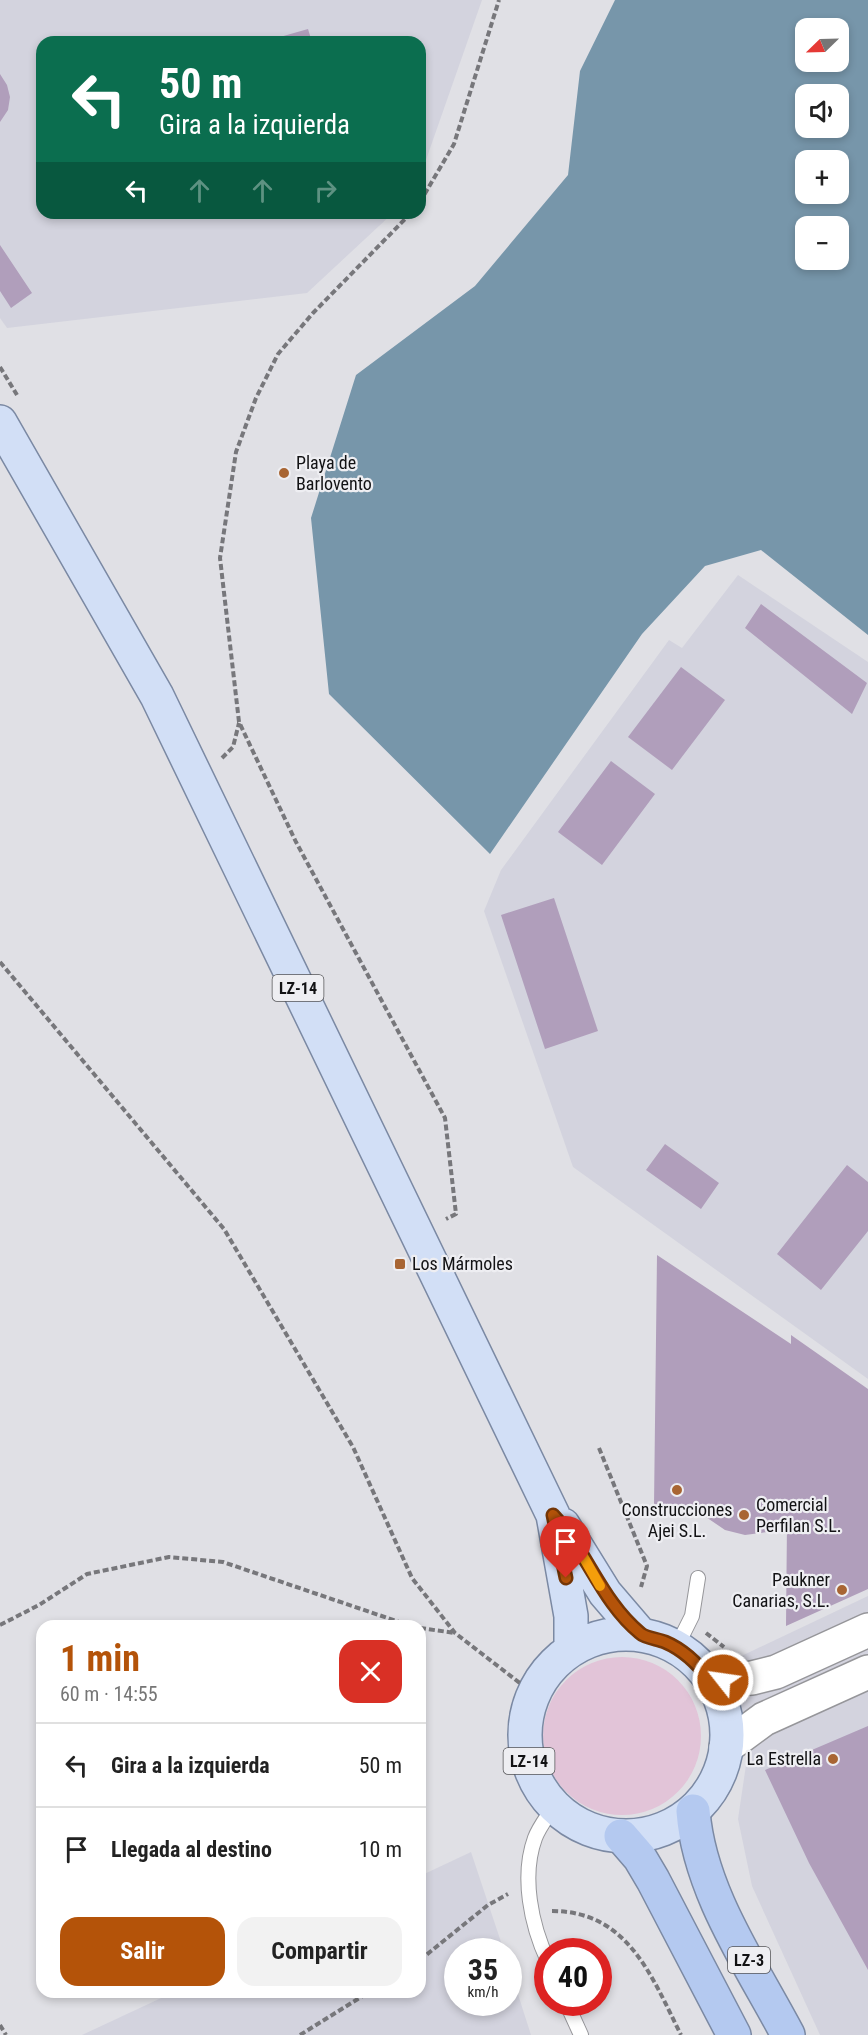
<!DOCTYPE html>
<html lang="es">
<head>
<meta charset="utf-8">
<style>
	body { margin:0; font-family:"Roboto Condensed",sans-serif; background:#f2f2f2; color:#222; height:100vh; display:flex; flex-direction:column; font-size:22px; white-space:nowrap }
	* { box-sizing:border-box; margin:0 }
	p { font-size:20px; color:#767676 }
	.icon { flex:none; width:33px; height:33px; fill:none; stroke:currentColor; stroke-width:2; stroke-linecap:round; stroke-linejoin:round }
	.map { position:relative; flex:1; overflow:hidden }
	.sheet { position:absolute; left:36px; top:1620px; width:390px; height:378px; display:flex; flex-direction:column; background:#fff; border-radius:18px; box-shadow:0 3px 9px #0003 }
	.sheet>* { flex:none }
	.guide { position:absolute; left:36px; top:36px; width:390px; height:183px; border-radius:18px; box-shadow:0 3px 9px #0003; background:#0b6e4f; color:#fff; overflow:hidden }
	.needle { width:39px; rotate:247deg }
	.fabs { position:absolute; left:795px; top:18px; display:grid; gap:12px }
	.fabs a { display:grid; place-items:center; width:54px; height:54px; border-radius:12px; background:#fff; box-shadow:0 3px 9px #0003; font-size:30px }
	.speed { position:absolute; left:444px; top:1938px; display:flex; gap:12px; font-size:30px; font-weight:700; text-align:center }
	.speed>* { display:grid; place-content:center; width:78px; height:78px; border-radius:50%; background:#fff; box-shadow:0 3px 9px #0003; line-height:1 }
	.speed small { font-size:15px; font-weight:400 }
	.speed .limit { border:9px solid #d22; background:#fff; color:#111 }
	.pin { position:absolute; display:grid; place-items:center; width:51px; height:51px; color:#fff; margin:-62px -26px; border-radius:50% 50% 50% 0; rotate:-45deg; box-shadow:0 0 6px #0007 }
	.pin .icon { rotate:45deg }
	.me { position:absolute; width:66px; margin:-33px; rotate:300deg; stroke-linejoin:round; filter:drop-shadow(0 0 4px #0008) }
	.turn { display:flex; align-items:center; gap:21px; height:126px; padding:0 24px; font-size:27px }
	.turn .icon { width:78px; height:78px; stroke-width:2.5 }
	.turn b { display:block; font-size:42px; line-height:51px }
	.lanes { display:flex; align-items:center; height:57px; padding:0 24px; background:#0003; justify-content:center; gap:30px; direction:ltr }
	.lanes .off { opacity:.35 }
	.round { display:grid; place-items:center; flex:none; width:63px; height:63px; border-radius:18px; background:#f2f2f2 }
	.head { display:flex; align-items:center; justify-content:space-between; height:102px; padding:0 24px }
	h1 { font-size:36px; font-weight:700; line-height:45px; color:#b45309 }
	.primary-button { display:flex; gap:12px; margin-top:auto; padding:12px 24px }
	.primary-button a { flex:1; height:69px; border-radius:18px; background:#b45309; color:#fff; font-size:24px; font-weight:700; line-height:69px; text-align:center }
	.primary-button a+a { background:#f2f2f2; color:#222 }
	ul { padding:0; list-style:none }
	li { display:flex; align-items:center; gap:18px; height:84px; padding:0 24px; border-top:2px solid #e0e0e0 }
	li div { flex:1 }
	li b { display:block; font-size:22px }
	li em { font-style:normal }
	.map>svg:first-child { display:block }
</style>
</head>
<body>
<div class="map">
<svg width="868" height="2035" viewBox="0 0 868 2035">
	<rect width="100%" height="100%" fill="#e0e0e5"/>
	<!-- built -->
	<path fill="#d3d3de" d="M0,0H482L420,177V42H42V213H393L307,293L7,328L0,318Z
		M738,575L868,662V1379L573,1167L484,911L501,870L669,640L682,648Z
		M868,1596V2035H820L752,1886L738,1819L746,1765L737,1658Z
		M471,1852L504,1951L458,1952V2002H508L509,1966L531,2035H82L174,1992H420V1876Z"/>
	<!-- green -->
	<path fill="#e2c4d8" d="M543 1736a79 79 0 1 1 158 0a79 79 0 1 1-158 0Z"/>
	<!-- water -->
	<path fill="#7796aa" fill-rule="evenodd" d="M615,0H868V635L761,550L705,566L642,634L490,854L329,694L311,518L356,375L475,286L568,175L580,71ZM806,28H838V62H806ZM806,94H838V128H806ZM806,160H838V194H806ZM806,226H838V260H806Z"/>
	<!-- building -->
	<path fill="#b09ebb" d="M308,29L312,42H266V41Z
		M0,74L7,85L10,97L8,110L0,122Z
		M0,245L32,293L11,308L0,291Z
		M761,604L867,683L852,714L745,628Z
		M681,667L725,700L672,770L628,737Z
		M611,761L655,794L602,865L558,832Z
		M554,898L598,1031L545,1049L501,915Z
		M665,1144L719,1183L701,1209L646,1170Z
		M847,1165L868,1182V1231L821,1290L777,1254Z
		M657,1255L791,1344V1335L868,1389V1589L786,1626L787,1523L767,1532L745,1535L725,1530L703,1515L701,1507L654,1506Z
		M868,1726V1970L809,1863L765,1770Z"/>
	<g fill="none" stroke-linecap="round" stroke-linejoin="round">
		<defs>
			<path id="service" d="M676,1648L692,1616L698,1578
				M548,1961C531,1925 521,1876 535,1838C539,1827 548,1816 554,1806
				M566,2002L581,2035"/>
			<path id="tertiary" d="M710,1680L752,1678L776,1672L868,1630
				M726,1747L764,1719L868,1672"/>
			<path id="primary" d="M0,422L157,696L553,1515L571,1616V1650
				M563,1525L605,1593L641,1635
				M525 1735a101 101 0 1 1 202 0a101 101 0 1 1-202 0Z"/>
			<path id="motorway" d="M693,1811C699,1891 751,1965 788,2035
				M621,1836L640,1858L653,1880L734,2035"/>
		</defs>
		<!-- service casing -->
		<use href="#service" stroke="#96969a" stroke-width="16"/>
		<!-- tertiary casing -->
		<use href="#tertiary" stroke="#96969a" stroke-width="36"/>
		<!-- primary casing -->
		<use href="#primary" stroke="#7b89a3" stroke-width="36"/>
		<!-- motorway casing -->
		<use href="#motorway" stroke="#7b89a3" stroke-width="36"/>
		<!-- path -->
		<path stroke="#77777b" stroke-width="4" stroke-dasharray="6 3" stroke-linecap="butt" d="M420,202L454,144L499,0
			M411,213L313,313L278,354L256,398L236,452L220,558L239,722L296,842L445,1118L456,1214L446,1219
			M0,367L17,395
			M222,758L233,747L239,723
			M0,962L224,1229L353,1447L412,1578L455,1633L534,1694
			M599,1448L647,1566L641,1587
			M0,1625L39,1605L87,1574L169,1557L223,1562L411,1626
			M420,1628L455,1633
			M706,1633L724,1647
			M552,1911C628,1911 652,1977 681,2035
			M420,1960L488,1905L508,1894
			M0,2025L6,2035
			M300,2035L369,1992"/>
		<!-- service -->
		<use href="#service" stroke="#fff" stroke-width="14"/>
		<!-- tertiary -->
		<use href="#tertiary" stroke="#fff" stroke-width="33"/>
		<!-- primary -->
		<use href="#primary" stroke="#d2dff6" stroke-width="33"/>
		<!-- motorway -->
		<use href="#motorway" stroke="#b4c9f0" stroke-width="33"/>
	</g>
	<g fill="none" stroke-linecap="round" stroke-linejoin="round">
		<defs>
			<path id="route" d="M566,1578L553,1515C587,1551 601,1601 640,1633C645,1638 658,1639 665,1642C684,1650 698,1664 710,1680H723"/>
		</defs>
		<!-- route casing -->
		<use href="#route" stroke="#753606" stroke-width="15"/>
		<!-- route -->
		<use href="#route" stroke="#b45309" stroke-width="10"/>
		<!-- slow -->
		<path stroke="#f59e0b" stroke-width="10" d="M569,1532L600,1586"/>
	</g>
	<!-- markers -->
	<g fill="#a86533" stroke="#eeeef2" stroke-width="2">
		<circle cx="284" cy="473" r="6"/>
		<rect x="394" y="1258" width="12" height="12" rx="3"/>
		<circle cx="677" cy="1490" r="6"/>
		<circle cx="744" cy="1515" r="6"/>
		<circle cx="842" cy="1590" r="6"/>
		<circle cx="833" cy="1759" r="6"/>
	</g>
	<g text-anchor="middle" stroke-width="4.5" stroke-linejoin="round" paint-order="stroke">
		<!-- shield labels -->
		<g fill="#eeeef2" stroke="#545457" stroke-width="1.5">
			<rect x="272.5" y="975" width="51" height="26" rx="4.5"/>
			<rect x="503.5" y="1748" width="51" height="26" rx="4.5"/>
			<rect x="728" y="1947" width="42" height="26" rx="4.5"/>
		</g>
		<g font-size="16" font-weight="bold" fill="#121214">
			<text x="298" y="994">LZ-14</text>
			<text x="529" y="1767">LZ-14</text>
			<text x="749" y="1966">LZ-3</text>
		</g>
		<!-- poi labels -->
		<g font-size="18" fill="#121214" stroke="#eeeef2" text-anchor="start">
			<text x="296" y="469">Playa de<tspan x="296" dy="21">Barlovento</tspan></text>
			<text x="412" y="1270">Los Mármoles</text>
			<text x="756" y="1511">Comercial<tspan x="756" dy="21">Perfilan S.L.</tspan></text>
			<text x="677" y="1516" text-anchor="middle">Construcciones<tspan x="677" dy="21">Ajei S.L.</tspan></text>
			<text x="830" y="1586" text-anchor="end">Paukner<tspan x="830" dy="21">Canarias, S.L.</tspan></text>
			<text x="821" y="1765" text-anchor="end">La Estrella</text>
		</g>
	</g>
</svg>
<div class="fabs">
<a><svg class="needle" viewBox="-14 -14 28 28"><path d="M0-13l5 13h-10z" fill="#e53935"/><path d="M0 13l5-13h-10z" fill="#767676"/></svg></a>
<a><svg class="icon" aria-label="sound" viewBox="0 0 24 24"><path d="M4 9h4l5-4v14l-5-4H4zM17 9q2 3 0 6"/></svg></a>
<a>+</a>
<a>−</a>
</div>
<div class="speed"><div>35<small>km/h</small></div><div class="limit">40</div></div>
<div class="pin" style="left:566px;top:1578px;background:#d93025"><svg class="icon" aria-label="arrive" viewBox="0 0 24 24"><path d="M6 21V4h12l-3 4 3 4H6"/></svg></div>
<svg class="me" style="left:723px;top:1680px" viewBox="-20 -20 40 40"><circle r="17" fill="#b45309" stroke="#fff" stroke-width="3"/><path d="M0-11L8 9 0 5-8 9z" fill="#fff"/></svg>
<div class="guide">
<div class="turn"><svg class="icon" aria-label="left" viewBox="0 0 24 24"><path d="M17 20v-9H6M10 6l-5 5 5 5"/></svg><div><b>50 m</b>Gira a la izquierda</div></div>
<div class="lanes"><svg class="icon" aria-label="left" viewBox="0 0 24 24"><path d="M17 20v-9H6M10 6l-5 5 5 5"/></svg><svg class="icon off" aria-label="ahead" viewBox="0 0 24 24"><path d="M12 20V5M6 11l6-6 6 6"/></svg><svg class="icon off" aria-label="ahead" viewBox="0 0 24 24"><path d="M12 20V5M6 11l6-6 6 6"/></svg><svg class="icon off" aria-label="right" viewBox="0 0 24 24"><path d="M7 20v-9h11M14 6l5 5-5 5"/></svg></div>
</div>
<section class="sheet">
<div class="head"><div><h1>1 min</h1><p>60 m · 14:55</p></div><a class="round" style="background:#d93025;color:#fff"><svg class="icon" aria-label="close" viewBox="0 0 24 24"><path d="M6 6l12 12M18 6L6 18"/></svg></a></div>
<ul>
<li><svg class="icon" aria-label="left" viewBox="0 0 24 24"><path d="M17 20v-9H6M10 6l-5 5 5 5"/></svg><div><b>Gira a la izquierda</b></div><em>50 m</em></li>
<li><svg class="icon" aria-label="arrive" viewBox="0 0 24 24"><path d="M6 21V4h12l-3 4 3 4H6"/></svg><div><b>Llegada al destino</b></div><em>10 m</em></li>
</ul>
<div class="primary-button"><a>Salir</a><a>Compartir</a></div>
</section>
</div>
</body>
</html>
